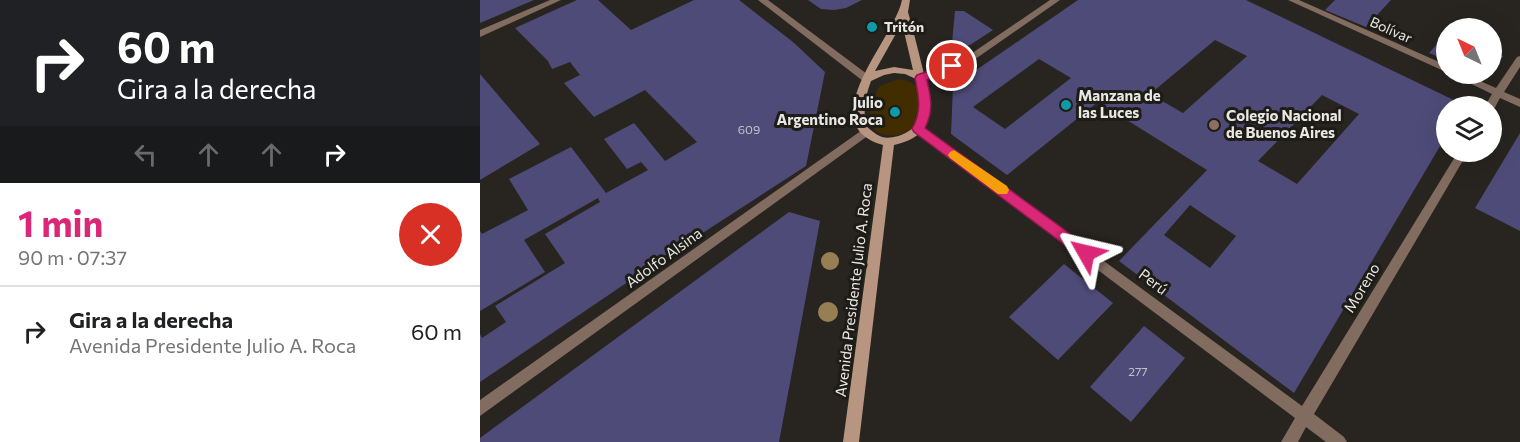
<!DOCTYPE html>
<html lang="es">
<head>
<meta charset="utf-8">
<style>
	body { margin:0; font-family:Commissioner,sans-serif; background:#f2f2f2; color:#202124; height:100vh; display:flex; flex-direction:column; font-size:22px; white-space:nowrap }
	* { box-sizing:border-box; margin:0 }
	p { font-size:20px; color:#757577 }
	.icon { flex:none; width:33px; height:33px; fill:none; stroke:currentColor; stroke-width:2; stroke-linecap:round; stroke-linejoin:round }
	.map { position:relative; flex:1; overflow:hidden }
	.sheet { display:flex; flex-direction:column; background:#fff; width:480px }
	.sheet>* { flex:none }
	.top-card { background:#202124; color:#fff; overflow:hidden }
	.needle { width:39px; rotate:317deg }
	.controls { position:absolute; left:956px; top:18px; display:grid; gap:12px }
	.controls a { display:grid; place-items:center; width:66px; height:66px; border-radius:50%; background:#fff; box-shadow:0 6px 24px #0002; font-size:30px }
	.pin { position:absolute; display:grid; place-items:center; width:51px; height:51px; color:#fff; margin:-26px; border:3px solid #fff; border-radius:50%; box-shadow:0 2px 6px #0007 }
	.me { position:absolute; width:66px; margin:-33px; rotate:307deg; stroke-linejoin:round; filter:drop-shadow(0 0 4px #0008) }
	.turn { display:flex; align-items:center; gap:21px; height:126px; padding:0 18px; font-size:27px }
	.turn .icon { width:78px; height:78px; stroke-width:2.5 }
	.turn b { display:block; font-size:42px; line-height:51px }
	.lanes { display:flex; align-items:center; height:57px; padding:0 18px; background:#0003; justify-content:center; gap:30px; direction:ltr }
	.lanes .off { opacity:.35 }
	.round { display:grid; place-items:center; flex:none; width:63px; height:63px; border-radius:32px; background:#f2f2f2 }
	.head { display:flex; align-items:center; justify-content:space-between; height:102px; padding:0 18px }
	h1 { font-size:36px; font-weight:700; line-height:45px; color:#db2777 }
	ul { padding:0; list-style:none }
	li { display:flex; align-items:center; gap:18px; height:90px; padding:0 18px; border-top:2px solid #e0e0e0 }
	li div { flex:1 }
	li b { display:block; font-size:22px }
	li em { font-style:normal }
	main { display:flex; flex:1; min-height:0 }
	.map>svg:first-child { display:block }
</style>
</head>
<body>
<main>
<section class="sheet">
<div class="top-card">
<div class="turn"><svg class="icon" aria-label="right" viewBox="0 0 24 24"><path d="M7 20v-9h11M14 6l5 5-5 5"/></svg><div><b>60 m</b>Gira a la derecha</div></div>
<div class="lanes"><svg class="icon off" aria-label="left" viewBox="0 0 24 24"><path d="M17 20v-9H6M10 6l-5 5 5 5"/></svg><svg class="icon off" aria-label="ahead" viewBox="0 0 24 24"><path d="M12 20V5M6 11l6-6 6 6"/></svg><svg class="icon off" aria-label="ahead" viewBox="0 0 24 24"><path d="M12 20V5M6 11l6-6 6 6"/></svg><svg class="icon" aria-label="right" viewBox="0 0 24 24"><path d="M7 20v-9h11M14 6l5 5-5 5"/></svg></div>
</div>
<div class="head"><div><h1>1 min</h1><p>90 m · 07:37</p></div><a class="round" style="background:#d93025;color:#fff"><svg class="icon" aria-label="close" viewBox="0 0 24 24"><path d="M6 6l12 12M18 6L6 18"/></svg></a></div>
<ul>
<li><svg class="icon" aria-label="right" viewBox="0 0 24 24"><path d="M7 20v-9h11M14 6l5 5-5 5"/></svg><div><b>Gira a la derecha</b><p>Avenida Presidente Julio A. Roca</p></div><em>60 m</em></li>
</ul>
</section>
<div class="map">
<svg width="1040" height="442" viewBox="0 0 1040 442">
	<rect width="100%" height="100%" fill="#282520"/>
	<!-- green -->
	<path fill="#422d00" d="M419,79C433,82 438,84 441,98C453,148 359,152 400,86Z"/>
	<!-- building -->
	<path fill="#4e4b78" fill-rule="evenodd" d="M0,0H54L0,23Z
		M97,0H118L151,30L214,0H259L313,42L345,72L326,166L170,267L0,382V334L2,338L26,322L15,306L85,263L65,234L120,202L118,198L44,240L65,272L0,311V231L2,234L48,210L29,179L91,147L126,193L168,170L161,162L147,169L124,139L154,123L185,161L217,142L165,90L114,117L84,83L100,75L90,62L72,69L68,61L35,28Z
		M328,0H382L366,8L354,10L341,9Z
		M598,0H766L986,106H966V136L814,393L639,261L727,170L618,102L527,175L471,134L473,86ZM735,40L767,56L703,113L670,94ZM559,59L591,78L525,129L493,107ZM842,95L879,114L817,184L778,161ZM710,205L756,236L730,268L684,235Z
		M855,0H911L886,27L845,10Z
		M475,11H484L513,30L490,45L481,48L477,46L472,43Z
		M966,34V60L949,53Z
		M1011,50L1023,56L1011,74Z
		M0,74L60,144L0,180Z
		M1040,133V231L995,208Z
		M309,212L340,221L299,442H0V438Z
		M584,264L633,303L578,360L529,317Z
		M664,326L705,358L651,422L610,387Z"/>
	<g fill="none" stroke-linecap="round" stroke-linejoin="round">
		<!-- pedestrian -->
		<path fill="#826c60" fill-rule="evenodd" d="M278,0H288L391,77V81H383Z"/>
		<!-- minor -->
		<path fill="#826c60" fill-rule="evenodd" d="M70,0H81L0,37V30Z
			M570,0H580L491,62L445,80L441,81L436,78L437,76L485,58Z
			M808,0H819L966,65V72Z
			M1040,56V67L1024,92L1040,99V107L1020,98L1014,109H1011V106H1005L1012,94L971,74H984L1016,88L1037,57Z
			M438,125L822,406L978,152H988L834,414L864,437L867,442H846L826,427L818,442H801L815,418L434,132L433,129Z
			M385,128L389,129L390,132L389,135L0,416V400Z"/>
		<!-- secondary -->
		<path fill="#b79581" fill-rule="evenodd" d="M422,0H430L428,12C433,29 437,46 441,62C450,98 464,134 414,145L379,442H363L403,145C329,124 415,38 422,0ZM422,23L433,70L414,67L395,71ZM414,73L425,74L436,79C439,91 442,106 439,118C435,132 415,140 402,137C396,135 391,130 386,126C383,110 385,97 391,81L404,75Z"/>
	</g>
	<!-- trees -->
	<g fill="#977f53">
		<circle cx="350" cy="261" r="9"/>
		<circle cx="348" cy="312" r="10"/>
	</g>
	<!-- route -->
	<path fill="#db2777" stroke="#8e194d" stroke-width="1.5" d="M472,63L477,66L476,69L447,80C451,98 454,110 445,128L611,249L614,253L611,257H601L434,132L432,129C442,111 439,98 435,78L437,75Z"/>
	<!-- slow -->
	<path fill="#f59e0b" d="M474,150L527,186L529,190L527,194H518L470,158L468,155L470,152Z"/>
	<!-- markers -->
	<g fill="#0f9aa8" stroke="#1e1c17" stroke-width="2">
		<circle cx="392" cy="27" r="6"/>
		<circle cx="586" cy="105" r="6"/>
		<circle cx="415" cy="112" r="6"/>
	</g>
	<circle fill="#8d6e63" stroke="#1e1c17" stroke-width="2" cx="734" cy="125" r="6"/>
	<g text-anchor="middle" stroke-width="6" stroke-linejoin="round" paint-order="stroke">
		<!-- number labels -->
		<g font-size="12" fill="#c2c0c9">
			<text x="269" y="134">609</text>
			<text x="658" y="376">277</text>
		</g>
		<!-- far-poi labels -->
		<g font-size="14" font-weight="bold" fill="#e9e7e4" stroke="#1e1c17" text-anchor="start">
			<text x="404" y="32">Tritón</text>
		</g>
		<!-- far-street labels -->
		<g font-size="14" fill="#e9e7e4" stroke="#1e1c17">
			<text transform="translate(911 30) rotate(24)" y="5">Bolívar</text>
		</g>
		<!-- poi labels -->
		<g font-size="15" font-weight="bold" fill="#e9e7e4" stroke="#1e1c17" text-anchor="start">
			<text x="598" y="101">Manzana de<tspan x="598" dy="17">las Luces</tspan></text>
			<text x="403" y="108" text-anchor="end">Julio<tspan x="403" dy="17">Argentino Roca</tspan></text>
			<text x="746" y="121">Colegio Nacional<tspan x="746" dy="17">de Buenos Aires</tspan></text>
		</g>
		<!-- street labels -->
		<g font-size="15" fill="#e9e7e4" stroke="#1e1c17">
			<text transform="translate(184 258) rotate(-36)" y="5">Adolfo Alsina</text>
			<text transform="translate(673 282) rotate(37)" y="5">Perú</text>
			<text transform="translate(882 288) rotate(-59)" y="5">Moreno</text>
			<text transform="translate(374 290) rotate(-83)" y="5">Avenida Presidente Julio A. Roca</text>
		</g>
	</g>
</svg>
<div class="controls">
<a><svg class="needle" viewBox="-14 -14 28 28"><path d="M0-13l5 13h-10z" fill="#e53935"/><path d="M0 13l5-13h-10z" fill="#757577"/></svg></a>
<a><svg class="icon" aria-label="layers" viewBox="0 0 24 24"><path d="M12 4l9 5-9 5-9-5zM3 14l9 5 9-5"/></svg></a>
</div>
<div class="pin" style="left:472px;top:66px;background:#d93025"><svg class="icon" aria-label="arrive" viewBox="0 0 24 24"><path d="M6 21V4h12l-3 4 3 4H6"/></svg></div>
<svg class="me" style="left:606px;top:253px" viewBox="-20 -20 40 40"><path d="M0-17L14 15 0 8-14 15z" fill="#db2777" stroke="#fff" stroke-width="4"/></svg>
</div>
</main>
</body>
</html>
